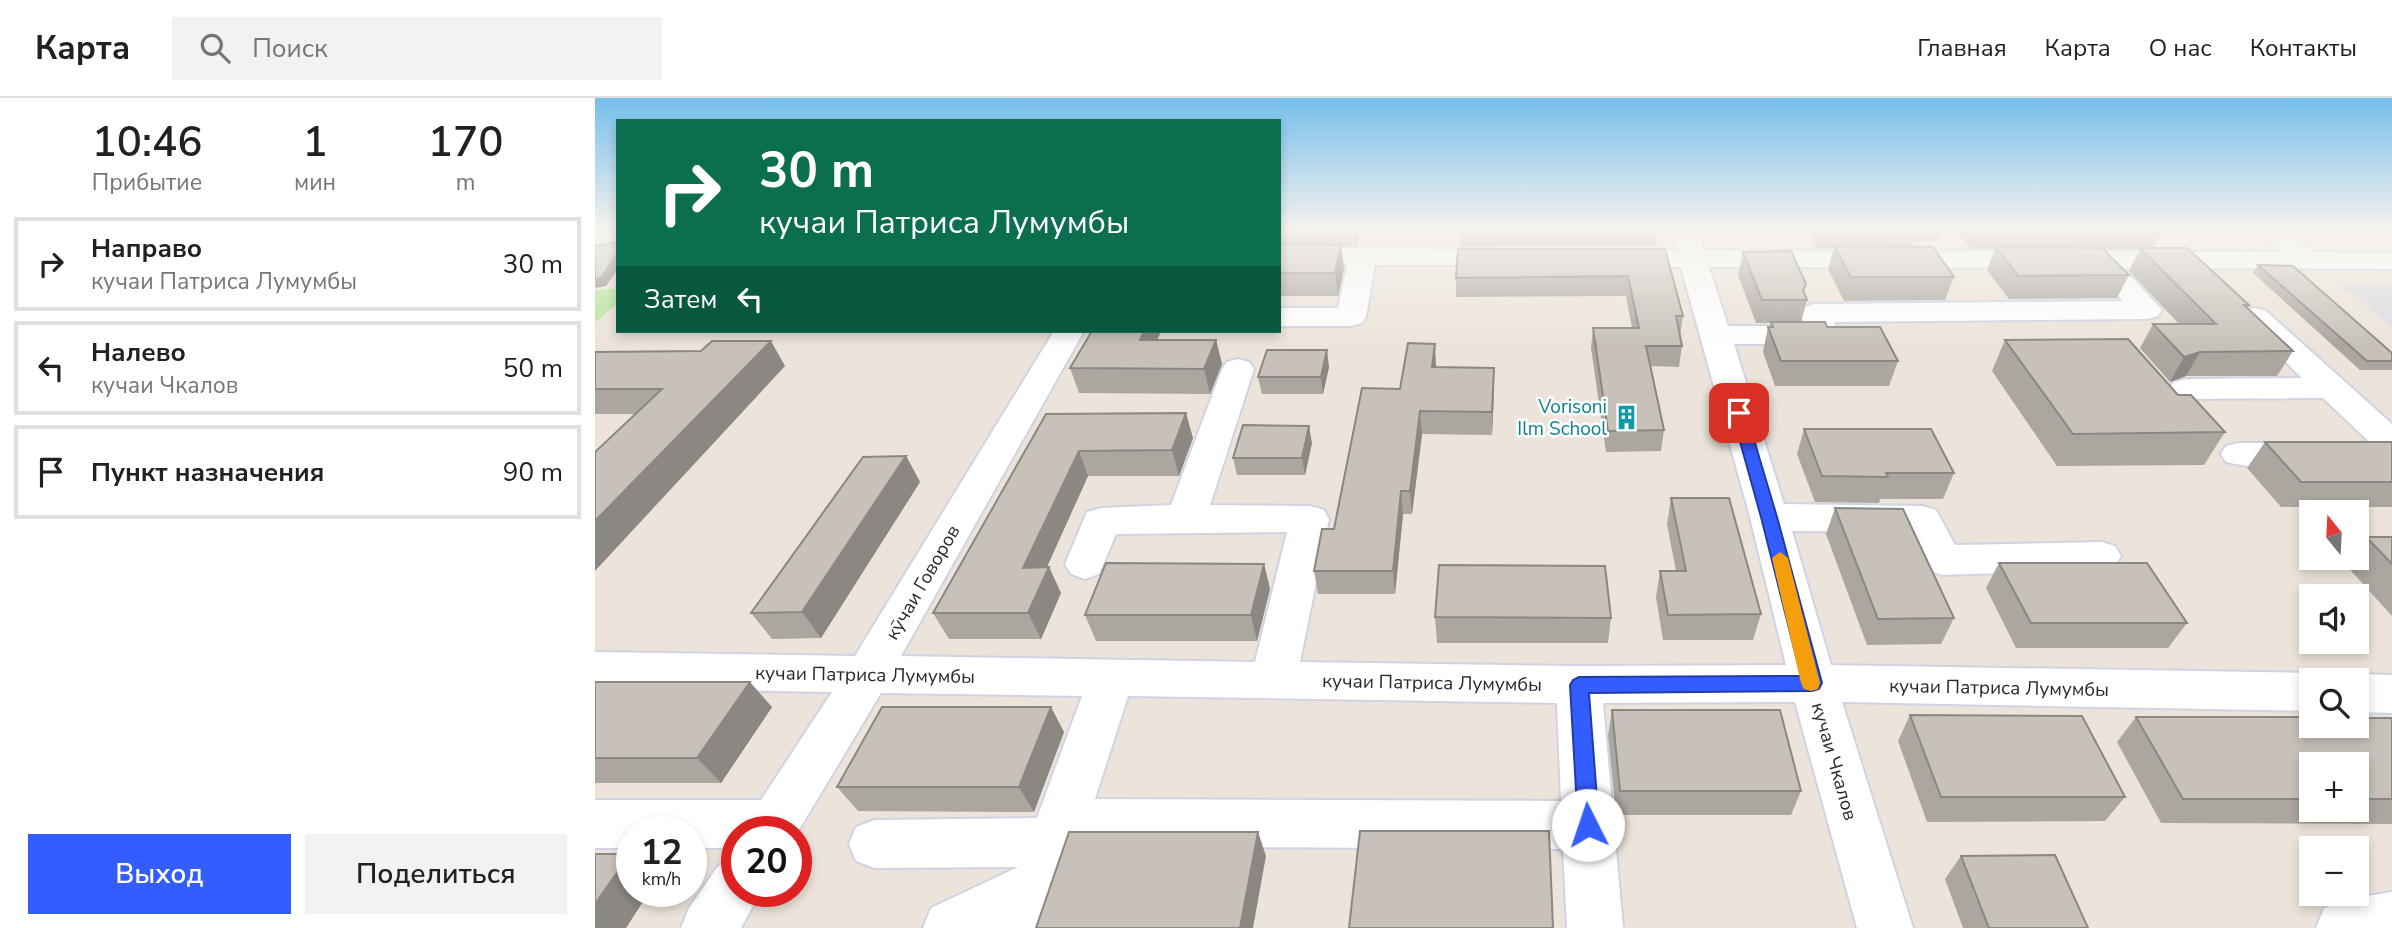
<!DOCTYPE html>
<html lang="ru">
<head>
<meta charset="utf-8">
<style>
	body { margin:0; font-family:"Nunito Sans",sans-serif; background:#f2f2f2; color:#202124; height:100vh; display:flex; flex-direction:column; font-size:26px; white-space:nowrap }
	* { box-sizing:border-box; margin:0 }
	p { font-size:23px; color:#757577 }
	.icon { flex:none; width:38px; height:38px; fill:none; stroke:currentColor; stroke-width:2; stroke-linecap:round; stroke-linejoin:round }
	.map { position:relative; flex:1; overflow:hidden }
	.details { display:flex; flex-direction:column; background:#fff; width:595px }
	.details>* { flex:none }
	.top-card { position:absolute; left:21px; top:21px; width:665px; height:214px; border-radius:0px; box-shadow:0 4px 10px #0003; background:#0b6e4f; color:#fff; overflow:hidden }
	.needle { width:46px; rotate:342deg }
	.fabs { position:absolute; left:1704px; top:402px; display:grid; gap:14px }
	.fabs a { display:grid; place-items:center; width:70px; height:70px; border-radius:0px; background:#fff; box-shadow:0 4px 10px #0003; font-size:35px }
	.speed { position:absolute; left:21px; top:718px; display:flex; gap:14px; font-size:35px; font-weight:700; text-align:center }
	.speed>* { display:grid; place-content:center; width:91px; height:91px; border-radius:50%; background:#fff; box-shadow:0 4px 10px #0003; line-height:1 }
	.speed small { font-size:18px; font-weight:400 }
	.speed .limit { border:10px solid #d22; background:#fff; color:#111 }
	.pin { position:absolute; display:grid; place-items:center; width:60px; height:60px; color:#fff; margin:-30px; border-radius:14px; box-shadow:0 4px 10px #0006 }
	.me { position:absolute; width:77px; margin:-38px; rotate:356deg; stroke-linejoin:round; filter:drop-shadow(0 0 5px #0008) }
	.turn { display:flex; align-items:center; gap:24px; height:147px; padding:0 28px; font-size:32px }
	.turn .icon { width:91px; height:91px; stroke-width:2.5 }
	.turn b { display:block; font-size:49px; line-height:60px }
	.then { display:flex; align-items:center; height:66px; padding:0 28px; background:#0003; gap:14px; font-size:26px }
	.eta { display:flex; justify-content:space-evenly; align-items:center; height:119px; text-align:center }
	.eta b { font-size:42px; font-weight:600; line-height:49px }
	.primary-button { display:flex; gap:14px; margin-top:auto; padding:14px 28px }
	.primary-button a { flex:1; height:80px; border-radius:0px; background:#345dff; color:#fff; font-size:28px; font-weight:600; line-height:80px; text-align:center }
	.primary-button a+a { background:#f2f2f2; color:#202124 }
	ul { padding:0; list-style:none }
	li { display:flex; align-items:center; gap:21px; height:94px; margin:0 14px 10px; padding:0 14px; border:4px solid #e0e0e0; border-radius:0px }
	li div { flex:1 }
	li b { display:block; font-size:26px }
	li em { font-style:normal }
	header { display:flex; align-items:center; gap:42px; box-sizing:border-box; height:98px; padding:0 35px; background:#fff; border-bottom:2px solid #e0e0e0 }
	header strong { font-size:33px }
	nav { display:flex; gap:38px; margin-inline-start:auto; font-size:24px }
	.search { width:490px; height:63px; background:#f2f2f2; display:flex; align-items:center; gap:18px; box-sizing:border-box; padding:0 24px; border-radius:0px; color:#757577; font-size:26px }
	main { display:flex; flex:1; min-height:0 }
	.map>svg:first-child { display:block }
</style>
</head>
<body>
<header>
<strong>Карта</strong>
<div class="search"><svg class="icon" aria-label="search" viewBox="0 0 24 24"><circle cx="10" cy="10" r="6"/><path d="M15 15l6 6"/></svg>Поиск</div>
<nav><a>Главная</a><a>Карта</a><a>О нас</a><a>Контакты</a></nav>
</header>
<main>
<section class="details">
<div class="eta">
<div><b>10:46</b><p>Прибытие</p></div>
<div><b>1</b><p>мин</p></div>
<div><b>170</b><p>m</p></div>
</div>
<ul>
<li><svg class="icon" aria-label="right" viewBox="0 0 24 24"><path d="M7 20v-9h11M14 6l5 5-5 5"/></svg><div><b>Направо</b><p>кучаи Патриса Лумумбы</p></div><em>30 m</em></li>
<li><svg class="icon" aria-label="left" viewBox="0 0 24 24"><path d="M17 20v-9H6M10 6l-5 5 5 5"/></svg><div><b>Налево</b><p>кучаи Чкалов</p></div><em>50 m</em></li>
<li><svg class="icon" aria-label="arrive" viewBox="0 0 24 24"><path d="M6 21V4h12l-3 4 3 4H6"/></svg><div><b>Пункт назначения</b></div><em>90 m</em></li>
</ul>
<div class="primary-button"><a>Выход</a><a>Поделиться</a></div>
</section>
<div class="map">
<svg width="1797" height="830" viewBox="0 0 1797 830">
	<rect width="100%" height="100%" fill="#ece4da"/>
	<!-- industrial -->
	<path fill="#dedbe4" d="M1745,187L1797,188V228Z"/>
	<!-- green -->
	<path fill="#b1e594" d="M23,190V205L0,224V193Z"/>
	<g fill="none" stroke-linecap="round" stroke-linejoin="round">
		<defs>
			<path id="minor" d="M1076,131H1102L1109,152L1685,154L1660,131H1690L1719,154L1797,155V171L1528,170L1567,212L1563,218L1552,221L1239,224L1245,237L1241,244L1230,246H1139L1189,406L1327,408L1341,412L1360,447L1506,444L1520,448L1526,458L1520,468L1506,472L1347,477L1333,472L1314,434L1197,433L1236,567L1717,575L1734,583H1717V613L1247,604L1318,830H1262L1200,604L1008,605L1028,830H972L968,751L485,748L458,830H328L336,810L423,769L280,770L261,763L254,746L261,729L280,722L442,720L487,598L286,595L201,737V733H142V750H96V733H37V750H0V702H166L237,594L0,590V554L260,558L459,233H489L306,558L660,564L692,434L521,436L504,476L490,481L476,476L470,466L492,414L506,410L576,407L627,271L632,264L643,261L654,264L659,271L615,407L715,408L729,412L734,421L705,564L984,568L1191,567L1155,419L1086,169L1019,168L1009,166L1005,160L1009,154L1019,152H1082ZM1114,169L1497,170L1528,203L1220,206L1209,209L1205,215L1210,228H1133ZM533,598L962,605L966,703L500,701Z
				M684,150L913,151L923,153L927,159L923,165L913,167H780L771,219L767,225L756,228H684V210H743L752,167L684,166Z
				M1660,210L1671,213L1797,326V356L1784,353L1728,300L1591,301L1579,298L1574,291L1579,284L1591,281L1707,280L1645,219L1649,213Z
				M1644,345H1714L1727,348L1732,356L1727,364C1699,371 1659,371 1631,364L1626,356L1631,348Z
				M1762,576L1797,577V615L1762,614V583H1745Z
				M142,760V793H166L146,830H86L94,810L123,768Z
				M1797,794V830H1721L1729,810L1749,802Z"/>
		</defs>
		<!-- minor casing -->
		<use href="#minor" stroke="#cfd3e3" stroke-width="4"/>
		<!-- minor -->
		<use href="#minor" fill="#fff" fill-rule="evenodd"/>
	</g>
	<!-- wall -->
	<path fill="#aba6a0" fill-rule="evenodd" d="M684,131H765L762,148H746L749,170L743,198H684Z
		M864,131H1064L1061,148H865Z
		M1141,131H1172L1171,133H1142Z
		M1213,131H1346L1342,143H1319L1317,149L1359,179L1350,202L1249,203L1233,171L1239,150H1222Z
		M1361,131H1568L1558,150L1654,207L1653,210L1698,253L1682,278H1591L1575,284L1545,250L1558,226H1584L1534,173L1545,151H1508L1534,177L1522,200L1414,201L1392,172L1400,151H1376Z
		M1070,151L1088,218L1085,238L1087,248L1084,269L1055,268L1069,332L1066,353L1011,354L996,250L998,230H1037L1031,198L861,199V180Z
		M1148,154L1211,186L1209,194L1212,202L1206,224L1232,229L1303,263L1294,288H1180L1168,254L1173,229H1175V225H1161L1143,177Z
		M1663,167L1797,255V272H1765L1658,175Z
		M566,233L562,242H621L627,266L615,296L484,295L475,270Z
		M1410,242L1583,297L1630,334L1609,367L1462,368L1397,273Z
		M0,254L190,268L40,316H0Z
		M734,269L728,296H667L663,279Z
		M841,269L899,292L897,337L827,336L817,416H808L800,496H723L719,473L805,291Z
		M451,316L598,340L584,378H493L452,469H454L466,495L446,541H354L338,515Z
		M1209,331L1359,375L1348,401H1285L1284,405L1220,404L1202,356Z
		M1670,344H1797V409H1686L1652,370Z
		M717,345L710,377H642L638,360Z
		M311,358L325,384L226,540L177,541L156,515Z
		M1076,400L1166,516L1158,542H1068L1061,499L1065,473H1081L1072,426Z
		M1240,410L1359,520L1346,546L1272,547L1231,436Z
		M1771,439H1797V518L1749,465L1753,460H1762V450Z
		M1404,465L1592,525L1573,550H1421L1391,490Z
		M669,466L675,491L662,543H501L490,517Z
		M840,519L1016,520L1013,545H842Z
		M0,584L177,609L126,685H0Z
		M1017,612L1206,693L1196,717H1021L1013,637Z
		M1315,617L1530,699L1510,723L1332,724L1303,643Z
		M1541,619L1797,620V726L1566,725L1522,644ZM1717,667H1762V712H1717Z
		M469,634L439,714L263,713L242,689Z
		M1366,758L1493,830H1368L1350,781Z"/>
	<!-- shaded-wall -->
	<path fill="#8b8782" d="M760,131H765L762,148Z
		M746,147L749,170L743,198L740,175Z
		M23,154V171L11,188L0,190V181Z
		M549,233H566L552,266L545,242Z
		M621,242L627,266L615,296L609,271Z
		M176,243L190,268L0,473V423Z
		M840,246L841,268L838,291L837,269Z
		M732,252L734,269L728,296L726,279Z
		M1605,254L1591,278L1575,284L1589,259Z
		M899,270V292L897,337V314Z
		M825,313L827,336L817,416L815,393Z
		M591,315L598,340L584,378L577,352Z
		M714,328L717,345L710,377L707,360Z
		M484,353L493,378L440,495L428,470Z
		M311,358L325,384L226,540L207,514Z
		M806,393L808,416L800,496L798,473Z
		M669,466L675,491L662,543L656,517Z
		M454,469L466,495L446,541L433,515Z
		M155,584L177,609L126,685L102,660Z
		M456,609L469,634L439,714L424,689Z
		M663,734L671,758L658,830H645Z
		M35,756L37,757V793H55L31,830H0V806Z"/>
	<!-- building -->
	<path fill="#c7c1ba" stroke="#8b8782" stroke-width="2" d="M23,144V154L6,180L0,181V148Z
		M684,146L746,147L740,175H684Z
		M1239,148L1338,149L1359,179H1256Z
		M1401,149L1507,150L1534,177L1423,178Z
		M1545,150H1592L1654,207H1649L1698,253L1605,254L1589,259L1558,226H1621Z
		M863,151H1070L1088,218H1081L1087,248H1051L1069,332L1013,333L998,230H1044L1033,178L861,180Z
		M1196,153L1211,186L1208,192L1212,202H1167L1148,154Z
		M1663,167L1698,168L1797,255V263H1772Z
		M1176,224H1230L1232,229H1285L1303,263H1186L1173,229H1178Z
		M497,233H549L545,242H621L609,271L475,270Z
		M1533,241L1583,297H1596L1630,334L1478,336L1410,242Z
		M117,243H176L0,423V354L67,291H0V254L106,253Z
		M813,245L840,246L837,269L899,270L897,314L825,313L815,393H806L798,473H719L727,431H739L767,290L805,291Z
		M672,252H732L726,279H663Z
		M591,315L577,352L484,353L428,470L454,469L433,515H338L451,316Z
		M648,327L714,328L707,360H638Z
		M1209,331H1336L1359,375H1291L1293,379L1227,378Z
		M1670,344H1797V384H1706Z
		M311,358L207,514L156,515L268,359Z
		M1076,400H1134L1166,516L1073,517L1065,473H1091Z
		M1240,410L1308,411L1359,520L1283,521Z
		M1771,439H1797V466Z
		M511,465L669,466L656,517H490Z
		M1404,465H1552L1592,525H1436Z
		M844,467L1010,468L1016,520L840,519Z
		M0,584H155L102,660H0Z
		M287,609H456L424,689H242Z
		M1017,612H1185L1206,693H1025Z
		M1315,617L1487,618L1530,699H1346Z
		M1541,619H1717V628H1762V620H1797V701H1762V667H1717V701H1588Z
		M765,733H954L958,830H754Z
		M474,734H663L645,830H441Z
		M0,756H35L0,806Z
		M1460,757L1493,830H1394L1366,758Z"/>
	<!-- sky -->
	<linearGradient id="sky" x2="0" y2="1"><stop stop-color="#75bfec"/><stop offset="0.53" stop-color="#f6f3ee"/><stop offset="1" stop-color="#f6f3ee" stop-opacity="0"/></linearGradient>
	<rect width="1797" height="247" fill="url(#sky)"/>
	<!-- route -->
	<path fill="#345dff" stroke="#223ca6" stroke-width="2" d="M1144,311L1151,315L1182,419L1227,585L1224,591L1217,593L994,595L1004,727L1001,734L993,737L986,734L983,727L975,587L978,582L984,579L1206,578L1166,419L1137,315Z"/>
	<!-- slow -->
	<path fill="#f59e0b" d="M1185,454L1193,460L1225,585L1223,591L1216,593L1209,591L1206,585L1177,460Z"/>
	<!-- icons -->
	<defs>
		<symbol id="building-bare" viewBox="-9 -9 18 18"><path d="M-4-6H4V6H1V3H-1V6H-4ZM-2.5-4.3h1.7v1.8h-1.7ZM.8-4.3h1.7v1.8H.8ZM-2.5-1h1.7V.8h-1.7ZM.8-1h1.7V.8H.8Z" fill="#0f9aa8" stroke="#fff" stroke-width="2.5" paint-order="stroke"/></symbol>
	</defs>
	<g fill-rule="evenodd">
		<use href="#building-bare" x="1014" y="302" width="35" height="35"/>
	</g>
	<g text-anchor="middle" stroke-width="5" stroke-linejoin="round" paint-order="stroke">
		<!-- culture labels -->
		<g font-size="19" fill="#0d838f" stroke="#fff" text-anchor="end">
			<text x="1012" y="315">Vorisoni<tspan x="1012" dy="22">Ilm School</tspan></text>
		</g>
		<!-- street labels -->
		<g font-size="19" fill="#292929" stroke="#fff">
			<text transform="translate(327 484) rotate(-60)" y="7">кӯчаи Говоров</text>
			<text transform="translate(270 576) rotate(1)" y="7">кучаи Патриса Лумумбы</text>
			<text transform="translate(837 584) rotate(1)" y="7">кучаи Патриса Лумумбы</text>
			<text transform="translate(1404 589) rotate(1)" y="7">кучаи Патриса Лумумбы</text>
			<text transform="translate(1240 663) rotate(74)" y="7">кучаи Чкалов</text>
		</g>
	</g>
</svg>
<div class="fabs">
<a><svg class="needle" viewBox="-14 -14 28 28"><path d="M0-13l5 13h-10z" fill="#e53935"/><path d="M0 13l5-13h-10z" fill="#757577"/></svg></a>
<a><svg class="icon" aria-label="sound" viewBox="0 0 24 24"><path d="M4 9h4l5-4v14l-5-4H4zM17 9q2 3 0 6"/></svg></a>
<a><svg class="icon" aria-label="search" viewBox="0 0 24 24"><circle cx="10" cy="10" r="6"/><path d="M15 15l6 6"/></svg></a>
<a>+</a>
<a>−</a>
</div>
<div class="speed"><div>12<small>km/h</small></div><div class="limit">20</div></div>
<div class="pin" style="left:1144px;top:315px;background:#d93025"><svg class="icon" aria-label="arrive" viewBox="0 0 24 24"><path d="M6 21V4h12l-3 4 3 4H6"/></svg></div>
<svg class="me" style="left:993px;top:727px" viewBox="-20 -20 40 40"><circle r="19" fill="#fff"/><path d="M0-13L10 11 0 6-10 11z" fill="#345dff"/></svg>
<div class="top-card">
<div class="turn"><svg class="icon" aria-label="right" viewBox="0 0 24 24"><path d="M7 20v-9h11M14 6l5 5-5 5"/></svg><div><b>30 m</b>кучаи Патриса Лумумбы</div></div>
<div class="then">Затем<svg class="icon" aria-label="left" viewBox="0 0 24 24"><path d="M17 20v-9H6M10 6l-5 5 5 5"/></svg></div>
</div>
</div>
</main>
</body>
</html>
